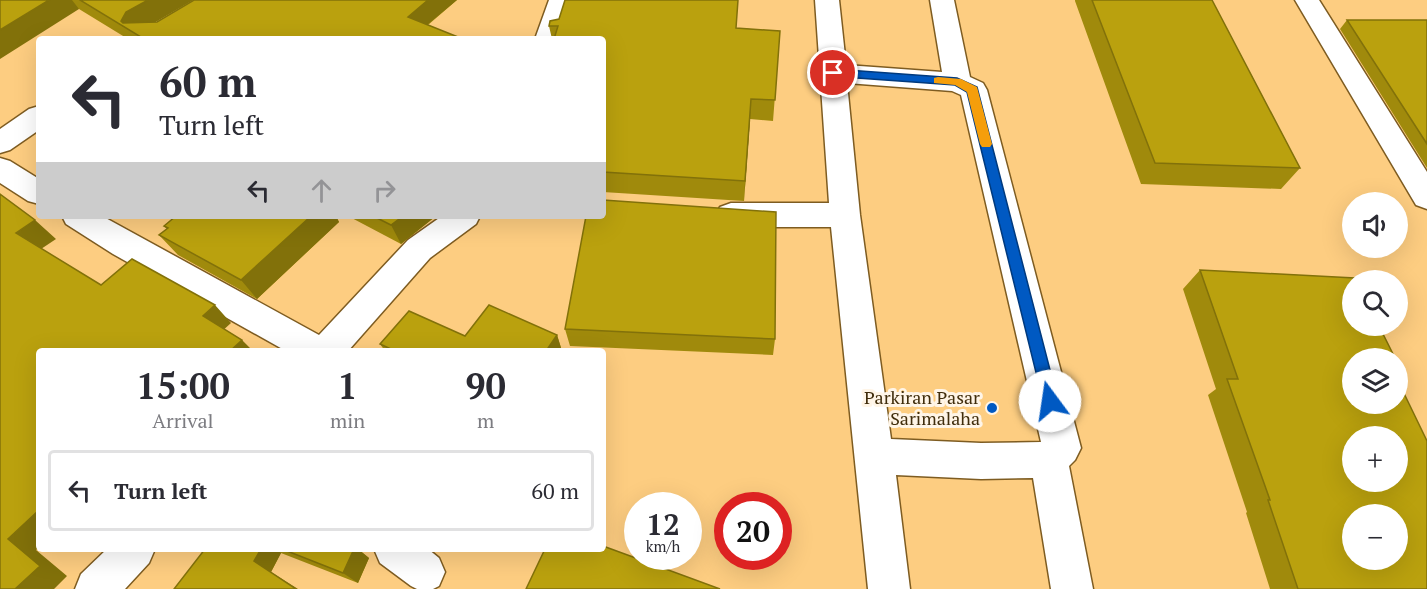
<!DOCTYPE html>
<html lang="en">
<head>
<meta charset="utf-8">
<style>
	body { margin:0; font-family:"PT Serif",serif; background:#f7f7f7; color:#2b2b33; height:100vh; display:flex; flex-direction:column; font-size:22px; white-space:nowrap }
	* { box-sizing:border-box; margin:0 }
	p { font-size:20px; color:#7c7c81 }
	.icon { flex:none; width:33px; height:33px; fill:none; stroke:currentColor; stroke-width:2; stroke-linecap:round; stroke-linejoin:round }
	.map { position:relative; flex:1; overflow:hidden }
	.drawer { position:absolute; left:36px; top:348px; width:570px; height:204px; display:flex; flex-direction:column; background:#fff; border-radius:6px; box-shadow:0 6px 24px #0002 }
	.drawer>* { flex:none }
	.guide { position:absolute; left:36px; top:36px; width:570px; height:183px; border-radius:6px; box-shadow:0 6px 24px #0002; background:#fff; color:#2b2b33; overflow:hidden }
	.tools { position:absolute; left:1342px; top:192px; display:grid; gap:12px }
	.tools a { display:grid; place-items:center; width:66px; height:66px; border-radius:50%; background:#fff; box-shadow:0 6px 24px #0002; font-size:30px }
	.speed { position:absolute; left:624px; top:492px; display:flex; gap:12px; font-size:30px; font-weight:700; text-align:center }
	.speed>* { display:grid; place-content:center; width:78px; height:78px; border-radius:50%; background:#fff; box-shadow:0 6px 24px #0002; line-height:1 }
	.speed small { font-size:15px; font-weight:400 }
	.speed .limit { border:9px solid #d22; background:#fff; color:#111 }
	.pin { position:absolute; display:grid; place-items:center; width:51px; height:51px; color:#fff; margin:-26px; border:3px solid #fff; border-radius:50%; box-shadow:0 2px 6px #0007 }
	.me { position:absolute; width:66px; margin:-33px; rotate:346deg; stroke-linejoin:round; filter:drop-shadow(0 0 4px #0008) }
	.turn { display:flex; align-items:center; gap:21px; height:126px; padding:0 24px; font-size:27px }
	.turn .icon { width:78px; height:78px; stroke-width:2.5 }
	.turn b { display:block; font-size:42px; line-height:51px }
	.lanes { display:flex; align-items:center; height:57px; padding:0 24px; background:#0003; justify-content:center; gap:30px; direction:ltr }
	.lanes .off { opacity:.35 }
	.eta { display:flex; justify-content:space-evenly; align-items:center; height:102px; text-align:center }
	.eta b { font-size:36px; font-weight:700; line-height:42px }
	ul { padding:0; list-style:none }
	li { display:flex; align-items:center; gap:18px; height:81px; margin:0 12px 9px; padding:0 12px; border:3px solid #e1e1e2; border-radius:6px }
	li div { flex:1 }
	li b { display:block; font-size:22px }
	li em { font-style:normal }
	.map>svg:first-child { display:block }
</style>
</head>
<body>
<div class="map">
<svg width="1427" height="589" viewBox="0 0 1427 589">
	<rect width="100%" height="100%" fill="#fdcd81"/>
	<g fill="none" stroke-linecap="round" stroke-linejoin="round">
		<defs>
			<path id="minor" d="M549,0H573L561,39H535Z
				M815,0H839L846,65L942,72L930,0H954L970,77L983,83L987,90L1081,448L1075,460L1069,466L1093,589H1051L1033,478L981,479L896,475L910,589H868L831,227H731L720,223L716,215L720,207L731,203H829ZM847,83L952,91L961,95L1041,442L981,443L891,439L860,215Z
				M1295,0H1319L1427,172V209L1416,205Z
				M39,106V130L10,150L0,153V129L29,109Z
				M0,158L10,161L39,179V204L28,201L0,183Z
				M62,216H102L319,335L408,240L442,216H480L476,224L430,258L348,351H286L113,254L66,224Z
				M107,549H155L149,563L125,589H75L81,574Z
				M374,549H428L439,558L445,572L439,586L433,589H417L411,586L380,563Z"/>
		</defs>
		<!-- minor casing -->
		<use href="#minor" stroke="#7e5c21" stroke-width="3"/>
		<!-- minor -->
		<use href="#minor" fill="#fff" fill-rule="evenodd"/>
	</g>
	<!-- wall -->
	<path fill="#a08a0c" d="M0,0H193L155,22H157L194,0H457L428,25L463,39H128L79,9Z
		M1075,0H1212L1300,168L1281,189L1141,184L1075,1Z
		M1347,20H1427V168L1340,29Z
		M549,26L737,28L780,31L773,121L750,119L744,201L603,192V39H552Z
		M176,216H336L339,222L257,299L178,255L159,235L167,229L164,226Z
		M348,216H436L401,244Z
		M1200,270L1353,358L1427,589H1270L1246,513L1247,512L1208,395L1216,389L1183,289Z
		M565,329L775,339L773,355L570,346Z
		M557,335L562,351H385L380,344L465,336Z
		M205,549H358L369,558L358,583L281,553L271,572Z"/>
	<!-- shaded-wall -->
	<path fill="#82710a" d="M49,0H72L79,9L0,59V30Z
		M148,0H193L140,31L127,28L121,21L126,12Z
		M428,0H457L415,35L408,17Z
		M751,99L750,119L744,201L745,181Z
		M311,216H336L339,222L257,299L241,280Z
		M403,216H436L401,244L391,225Z
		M35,220L56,239L38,251L16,233Z
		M215,305L231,323L220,333L203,316Z
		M557,335L562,351H546Z
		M242,340L253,351H230Z
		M39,510V547L36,550L67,576L54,589H15L8,539Z
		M261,549H276L281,553L271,572L298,589H296L254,561Z
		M354,549H358L369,558L358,583L343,573Z"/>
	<!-- building -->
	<path fill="#baa10e" stroke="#82710a" stroke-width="1.5" fill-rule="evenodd" d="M0,0H49L0,30Z
		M80,0H148L126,12L121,21L123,23L157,22L194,0H428L408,17L463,39H138L141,37Z
		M565,0H738L736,28L780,31L775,100L751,99L745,181L603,172V39H554L558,26H549L550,21L559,19Z
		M1092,0H1212L1300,168L1155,163Z
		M1347,20H1427V144Z
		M0,194L35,220L16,233L101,285L132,259L215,305L203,316L242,340L230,351H39V510L8,539L40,566L15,589H0Z
		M603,200L776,212L775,339L565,329L586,216H603Z
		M176,216H311L241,280L159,235L168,228L164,226Z
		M373,216H403L391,225Z
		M1200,270L1355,278L1357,280H1353V326H1379L1395,358H1353V404H1398V381L1427,441V589H1298L1268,500H1270L1227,379H1238ZM1353,436H1398V482H1353ZM1353,514H1398V560H1353Z
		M489,305L557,335L546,351H395L380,344L409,311L465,336Z
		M1398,365L1403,376H1398Z
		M603,546L720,589H526L545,549H603Z
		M205,549H261L254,561L296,589H174Z
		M282,549H354L343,573Z"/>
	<!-- route -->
	<path fill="#0059c2" stroke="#003a7e" stroke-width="1.5" d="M833,69L957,78L977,87L1058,401L1055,406L1050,408L1045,406L1043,401L967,92L955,85L829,76L827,73Z"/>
	<!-- slow -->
	<path fill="#f59e0b" d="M938,77L961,79L977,87L992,144L990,147H982L980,144L967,92L955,85L934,83V78Z"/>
	<!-- markers -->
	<circle fill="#0059c2" stroke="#fff5e7" stroke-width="2" cx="992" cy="408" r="6"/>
	<g text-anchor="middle" stroke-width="6" stroke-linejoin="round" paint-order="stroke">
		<!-- poi labels -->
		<g font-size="18" fill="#402d0c" stroke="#fff5e7" text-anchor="end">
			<text x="980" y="404">Parkiran Pasar<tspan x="980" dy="21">Sarimalaha</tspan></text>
		</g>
	</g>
</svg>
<div class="tools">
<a><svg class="icon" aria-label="sound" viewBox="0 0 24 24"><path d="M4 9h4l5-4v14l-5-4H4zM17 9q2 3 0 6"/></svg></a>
<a><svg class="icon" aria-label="search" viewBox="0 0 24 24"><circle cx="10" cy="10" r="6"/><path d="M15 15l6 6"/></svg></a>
<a><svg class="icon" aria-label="layers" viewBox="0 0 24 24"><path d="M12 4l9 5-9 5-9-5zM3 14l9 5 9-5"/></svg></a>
<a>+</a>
<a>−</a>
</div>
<div class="speed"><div>12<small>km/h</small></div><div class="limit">20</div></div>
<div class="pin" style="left:833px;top:73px;background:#d93025"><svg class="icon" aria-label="arrive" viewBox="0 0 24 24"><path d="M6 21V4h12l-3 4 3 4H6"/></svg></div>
<svg class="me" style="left:1050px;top:401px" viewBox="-20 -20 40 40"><circle r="19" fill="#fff"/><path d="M0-13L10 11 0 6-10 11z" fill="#0059c2"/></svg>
<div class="guide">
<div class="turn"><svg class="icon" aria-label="left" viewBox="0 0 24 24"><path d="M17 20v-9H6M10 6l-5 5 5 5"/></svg><div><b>60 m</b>Turn left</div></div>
<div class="lanes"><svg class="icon" aria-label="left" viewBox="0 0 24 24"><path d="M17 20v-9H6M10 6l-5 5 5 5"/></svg><svg class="icon off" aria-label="ahead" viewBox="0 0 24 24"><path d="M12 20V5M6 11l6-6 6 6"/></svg><svg class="icon off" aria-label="right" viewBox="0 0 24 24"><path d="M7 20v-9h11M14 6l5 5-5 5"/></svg></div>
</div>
<section class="drawer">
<div class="eta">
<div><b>15:00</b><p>Arrival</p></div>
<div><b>1</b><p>min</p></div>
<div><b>90</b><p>m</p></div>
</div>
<ul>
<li><svg class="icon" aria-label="left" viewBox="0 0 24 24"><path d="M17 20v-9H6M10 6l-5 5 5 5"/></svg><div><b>Turn left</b></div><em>60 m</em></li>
</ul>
</section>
</div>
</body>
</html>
